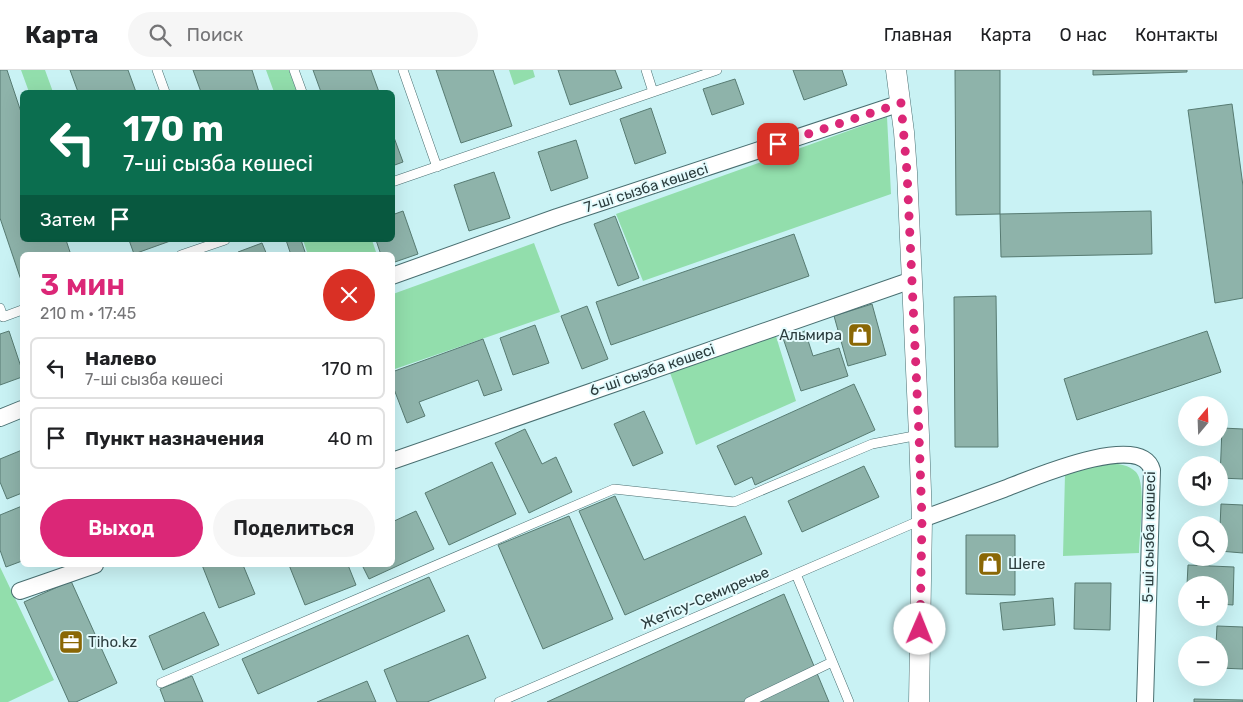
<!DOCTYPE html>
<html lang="ru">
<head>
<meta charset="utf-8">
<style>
	body { margin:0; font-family:Rubik,sans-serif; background:#f6f6f6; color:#202124; height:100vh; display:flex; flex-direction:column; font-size:19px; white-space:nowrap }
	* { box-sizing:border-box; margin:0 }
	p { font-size:16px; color:#757577 }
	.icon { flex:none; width:28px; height:28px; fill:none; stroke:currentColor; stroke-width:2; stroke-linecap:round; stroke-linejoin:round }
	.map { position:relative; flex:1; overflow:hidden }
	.side { position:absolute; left:20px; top:182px; width:375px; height:315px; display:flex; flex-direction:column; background:#fff; border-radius:8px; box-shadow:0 5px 20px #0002 }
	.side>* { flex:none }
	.top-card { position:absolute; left:20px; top:20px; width:375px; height:152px; border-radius:8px; box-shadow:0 5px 20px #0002; background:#0b6e4f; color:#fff; overflow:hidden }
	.needle { width:32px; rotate:19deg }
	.buttons { position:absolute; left:1178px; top:326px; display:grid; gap:10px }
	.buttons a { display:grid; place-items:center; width:50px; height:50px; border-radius:50%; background:#fff; box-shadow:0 5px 20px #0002; font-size:25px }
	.pin { position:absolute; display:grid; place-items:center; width:42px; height:42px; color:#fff; margin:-21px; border-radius:10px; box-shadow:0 2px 8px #0006 }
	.me { position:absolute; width:55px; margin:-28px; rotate:1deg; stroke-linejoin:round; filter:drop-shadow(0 0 4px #0008) }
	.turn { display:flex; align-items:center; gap:18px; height:105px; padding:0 20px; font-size:22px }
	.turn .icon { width:65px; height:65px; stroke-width:2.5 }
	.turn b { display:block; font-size:35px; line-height:42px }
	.then { display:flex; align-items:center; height:48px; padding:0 20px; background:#0003; gap:10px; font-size:19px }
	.round { display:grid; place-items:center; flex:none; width:52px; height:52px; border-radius:26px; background:#f6f6f6 }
	.headline { display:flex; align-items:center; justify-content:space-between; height:85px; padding:0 20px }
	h1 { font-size:30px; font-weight:600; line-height:38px; color:#db2777 }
	.cta { display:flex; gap:10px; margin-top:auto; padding:10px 20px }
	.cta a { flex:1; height:58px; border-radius:30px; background:#db2777; color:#fff; font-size:20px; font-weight:600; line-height:58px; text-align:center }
	.cta a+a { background:#f6f6f6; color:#202124 }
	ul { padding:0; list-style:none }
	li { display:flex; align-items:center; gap:15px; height:62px; margin:0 10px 8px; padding:0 10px; border:2px solid #e0e0e0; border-radius:8px }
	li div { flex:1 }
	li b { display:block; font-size:19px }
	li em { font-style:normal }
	header { display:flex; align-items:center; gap:30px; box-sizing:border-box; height:70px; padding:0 25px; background:#fff; border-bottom:1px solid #e0e0e0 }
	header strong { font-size:24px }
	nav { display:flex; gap:28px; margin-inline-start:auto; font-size:18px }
	.search { width:350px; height:45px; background:#f6f6f6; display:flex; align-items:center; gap:12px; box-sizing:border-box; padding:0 18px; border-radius:28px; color:#757577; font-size:19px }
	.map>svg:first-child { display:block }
</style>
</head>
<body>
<header>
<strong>Карта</strong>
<div class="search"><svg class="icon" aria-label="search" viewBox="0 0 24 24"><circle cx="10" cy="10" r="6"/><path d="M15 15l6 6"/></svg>Поиск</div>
<nav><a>Главная</a><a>Карта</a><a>О нас</a><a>Контакты</a></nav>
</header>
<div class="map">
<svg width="1243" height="632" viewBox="0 0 1243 632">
	<rect width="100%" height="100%" fill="#c9f2f4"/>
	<!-- green -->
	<path fill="#92deac" d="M21,0H45L53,22H29Z
		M266,0H289L297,22H274Z
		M509,0H533L535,7L514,15Z
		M887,47L891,124L643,211L616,144Z
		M303,170H372L377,185H308Z
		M534,173L560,242L395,299L392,291L393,224Z
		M775,263L796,331L696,375L669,300Z
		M1110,393C1119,394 1129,395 1136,402C1147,414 1139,465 1139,483L1063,486L1065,404L1095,395Z
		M0,497L54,610L8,632H0Z"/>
	<!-- building -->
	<path fill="#8eb3aa" stroke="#577b72" d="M0,0H7L22,45V170H66L71,185H22V213L0,148Z
		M70,0H128L136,22H78Z
		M193,0H252L259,22H201Z
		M313,0H371L379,22H321Z
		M436,0H493L512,56L461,73Z
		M558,0H615L622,18L570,35Z
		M793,0H842L847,15L804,30Z
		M955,0H1000V144L956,145Z
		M1093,0H1187V2L1093,5Z
		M735,9L744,34L712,45L703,19Z
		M1232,34L1243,116V228L1215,233L1188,40Z
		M651,38L666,83L635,94L620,49Z
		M392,62L403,92L392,96Z
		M576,70L588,108L551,121L538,82Z
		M494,102L510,148L469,161L454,115Z
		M403,141L418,184L392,193V185H381L376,170H392V145Z
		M1151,141L1152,184L1001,187L1000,144Z
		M615,146L639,208L618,216L594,154Z
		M794,164L809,206L611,275L596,232Z
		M129,170H173L134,184Z
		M286,170H301L306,185H291Z
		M262,173L267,185H239L238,182Z
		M996,226L998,377H955L954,227Z
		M872,234L886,285L848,296L834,246Z
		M587,236L608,289L582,299L561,246Z
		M535,255L549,293L513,305L500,268Z
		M9,261L22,300V307L0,315V264Z
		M805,261L813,286L839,278L848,306L801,321L783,268Z
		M1207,261L1221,302L1077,350L1064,309Z
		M483,269L502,320L484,326L478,310L419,332L425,346L407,353L392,314V302Z
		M854,314L875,360L755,415L752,407L735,415L717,376Z
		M644,341L663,383L633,396L614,354Z
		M1222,358L1243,359V409L1220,408Z
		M525,359L542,394L556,387L572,422L529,443L495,373Z
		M22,380V423L7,429L0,412V389Z
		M492,392L516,444L449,475L425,423Z
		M864,396L879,427L802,462L788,431Z
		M615,426L644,490L745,446L762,484L625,545L579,441Z
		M1221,434L1243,435V483L1219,481Z
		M22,436V491L6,497L0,480V445Z
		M416,441L434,479L369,509L362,495H392V452Z
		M569,446L613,549L543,579L498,475Z
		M966,465H1015V525L966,524Z
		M202,495H243L255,524L219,538Z
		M289,495H348L356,515L305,535Z
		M1188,495L1234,497L1233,535L1219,534V515H1187Z
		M429,507L445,541L258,624L242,589Z
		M71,511L117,613L76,632H69L24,532Z
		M1075,513H1111L1110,560L1074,559Z
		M784,524L829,632H547Z
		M1053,528L1055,555L1003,560L1000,533Z
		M204,542L219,575L163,600L149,566Z
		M1217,556L1243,557V599L1219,598V575H1216Z
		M468,565L486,608L427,632H397L384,600Z
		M192,606L203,632H165L160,619Z
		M367,611L376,632H317Z
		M1194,629L1243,630V632H1194Z"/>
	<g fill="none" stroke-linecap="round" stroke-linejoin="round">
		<defs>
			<path id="service" d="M157,0L165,22
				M294,0L302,22
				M403,0L437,97
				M646,0L653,22
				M392,112L717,0
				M181,185L225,170
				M0,238L3,247L22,240
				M796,504L849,632
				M161,613L614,419L734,432L872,374L919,365
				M499,632L921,450
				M749,632L832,592"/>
			<path id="minor" d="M392,206L557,147L901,33
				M0,348L22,339
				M392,391L912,210
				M922,449C949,439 977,429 1004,419C1028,410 1141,360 1152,400L1145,632
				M20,521L95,495"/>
			<path id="tertiary" d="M896,0L904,62L907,102L919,365L922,449L919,632"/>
		</defs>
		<!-- service casing -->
		<use href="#service" stroke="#496f71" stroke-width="10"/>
		<!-- minor casing -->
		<use href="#minor" stroke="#496f71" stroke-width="18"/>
		<!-- tertiary casing -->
		<use href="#tertiary" stroke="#496f71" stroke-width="21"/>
		<!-- service -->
		<use href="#service" stroke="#fff" stroke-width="9"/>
		<!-- minor -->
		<use href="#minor" stroke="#fff" stroke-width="16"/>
		<!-- tertiary -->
		<use href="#tertiary" stroke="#fff" stroke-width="20"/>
	</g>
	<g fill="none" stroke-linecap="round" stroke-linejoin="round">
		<!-- route -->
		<path stroke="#db2777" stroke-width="9" stroke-dasharray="0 16.2" d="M778,74L901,33L907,102L919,365L922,450L920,559"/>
	</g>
	<!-- icons -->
	<defs>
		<symbol id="shop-square" viewBox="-11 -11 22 22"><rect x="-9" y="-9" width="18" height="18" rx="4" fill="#8a6705" stroke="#e3fbfd"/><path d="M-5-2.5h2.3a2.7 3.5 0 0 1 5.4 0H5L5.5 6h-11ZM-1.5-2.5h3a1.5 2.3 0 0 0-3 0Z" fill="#fff"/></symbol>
		<symbol id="office-square" viewBox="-11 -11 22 22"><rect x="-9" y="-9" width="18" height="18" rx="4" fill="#8a6705" stroke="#e3fbfd"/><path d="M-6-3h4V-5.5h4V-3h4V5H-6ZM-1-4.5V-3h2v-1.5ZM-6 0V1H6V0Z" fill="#fff"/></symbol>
	</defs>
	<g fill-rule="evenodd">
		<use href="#shop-square" x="846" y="251" width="28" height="28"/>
		<use href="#shop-square" x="976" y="480" width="28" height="28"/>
		<use href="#office-square" x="57" y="558" width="28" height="28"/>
	</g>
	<g text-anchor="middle" stroke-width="4" stroke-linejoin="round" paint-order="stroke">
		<!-- street labels -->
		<g font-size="15" fill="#2c3d3e" stroke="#e3fbfd">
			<text transform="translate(646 118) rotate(-18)" y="5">7-ші сызба көшесі</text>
			<text transform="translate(652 300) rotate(-19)" y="5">6-ші сызба көшесі</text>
			<text transform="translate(1149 467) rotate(-89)" y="5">5-ші сызба көшесі</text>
			<text transform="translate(705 528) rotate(-23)" y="5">Жетісу-Семиречье</text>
		</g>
		<!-- poi labels -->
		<g font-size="15" fill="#2c3d3e" stroke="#e3fbfd" text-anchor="start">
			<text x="842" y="270" text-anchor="end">Альмира</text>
			<text x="1008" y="499">Шеге</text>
			<text x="88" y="577">Tiho.kz</text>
		</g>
	</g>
</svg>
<div class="buttons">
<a><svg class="needle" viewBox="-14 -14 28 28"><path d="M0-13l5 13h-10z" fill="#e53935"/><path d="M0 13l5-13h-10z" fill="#757577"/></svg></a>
<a><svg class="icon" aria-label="sound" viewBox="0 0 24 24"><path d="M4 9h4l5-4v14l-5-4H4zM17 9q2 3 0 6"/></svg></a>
<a><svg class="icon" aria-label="search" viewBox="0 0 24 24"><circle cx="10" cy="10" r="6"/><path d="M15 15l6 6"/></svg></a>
<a>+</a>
<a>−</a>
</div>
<div class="pin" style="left:778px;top:74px;background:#d93025"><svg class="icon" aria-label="arrive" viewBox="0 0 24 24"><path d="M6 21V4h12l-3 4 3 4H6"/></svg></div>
<svg class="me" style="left:920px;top:559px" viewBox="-20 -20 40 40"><circle r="19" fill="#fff"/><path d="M0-13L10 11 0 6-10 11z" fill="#db2777"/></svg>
<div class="top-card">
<div class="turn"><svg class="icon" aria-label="left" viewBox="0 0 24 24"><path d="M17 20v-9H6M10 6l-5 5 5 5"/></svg><div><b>170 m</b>7-ші сызба көшесі</div></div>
<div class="then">Затем<svg class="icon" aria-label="arrive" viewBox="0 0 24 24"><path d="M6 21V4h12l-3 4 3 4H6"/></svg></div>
</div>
<section class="side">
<div class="headline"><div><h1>3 мин</h1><p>210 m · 17:45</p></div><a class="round" style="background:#d93025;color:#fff"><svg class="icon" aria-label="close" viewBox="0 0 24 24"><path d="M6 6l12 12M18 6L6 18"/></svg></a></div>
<ul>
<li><svg class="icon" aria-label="left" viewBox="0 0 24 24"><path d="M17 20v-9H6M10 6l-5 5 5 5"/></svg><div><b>Налево</b><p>7-ші сызба көшесі</p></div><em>170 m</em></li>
<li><svg class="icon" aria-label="arrive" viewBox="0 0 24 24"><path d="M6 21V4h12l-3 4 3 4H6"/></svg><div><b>Пункт назначения</b></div><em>40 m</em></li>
</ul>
<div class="cta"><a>Выход</a><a>Поделиться</a></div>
</section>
</div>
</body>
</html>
